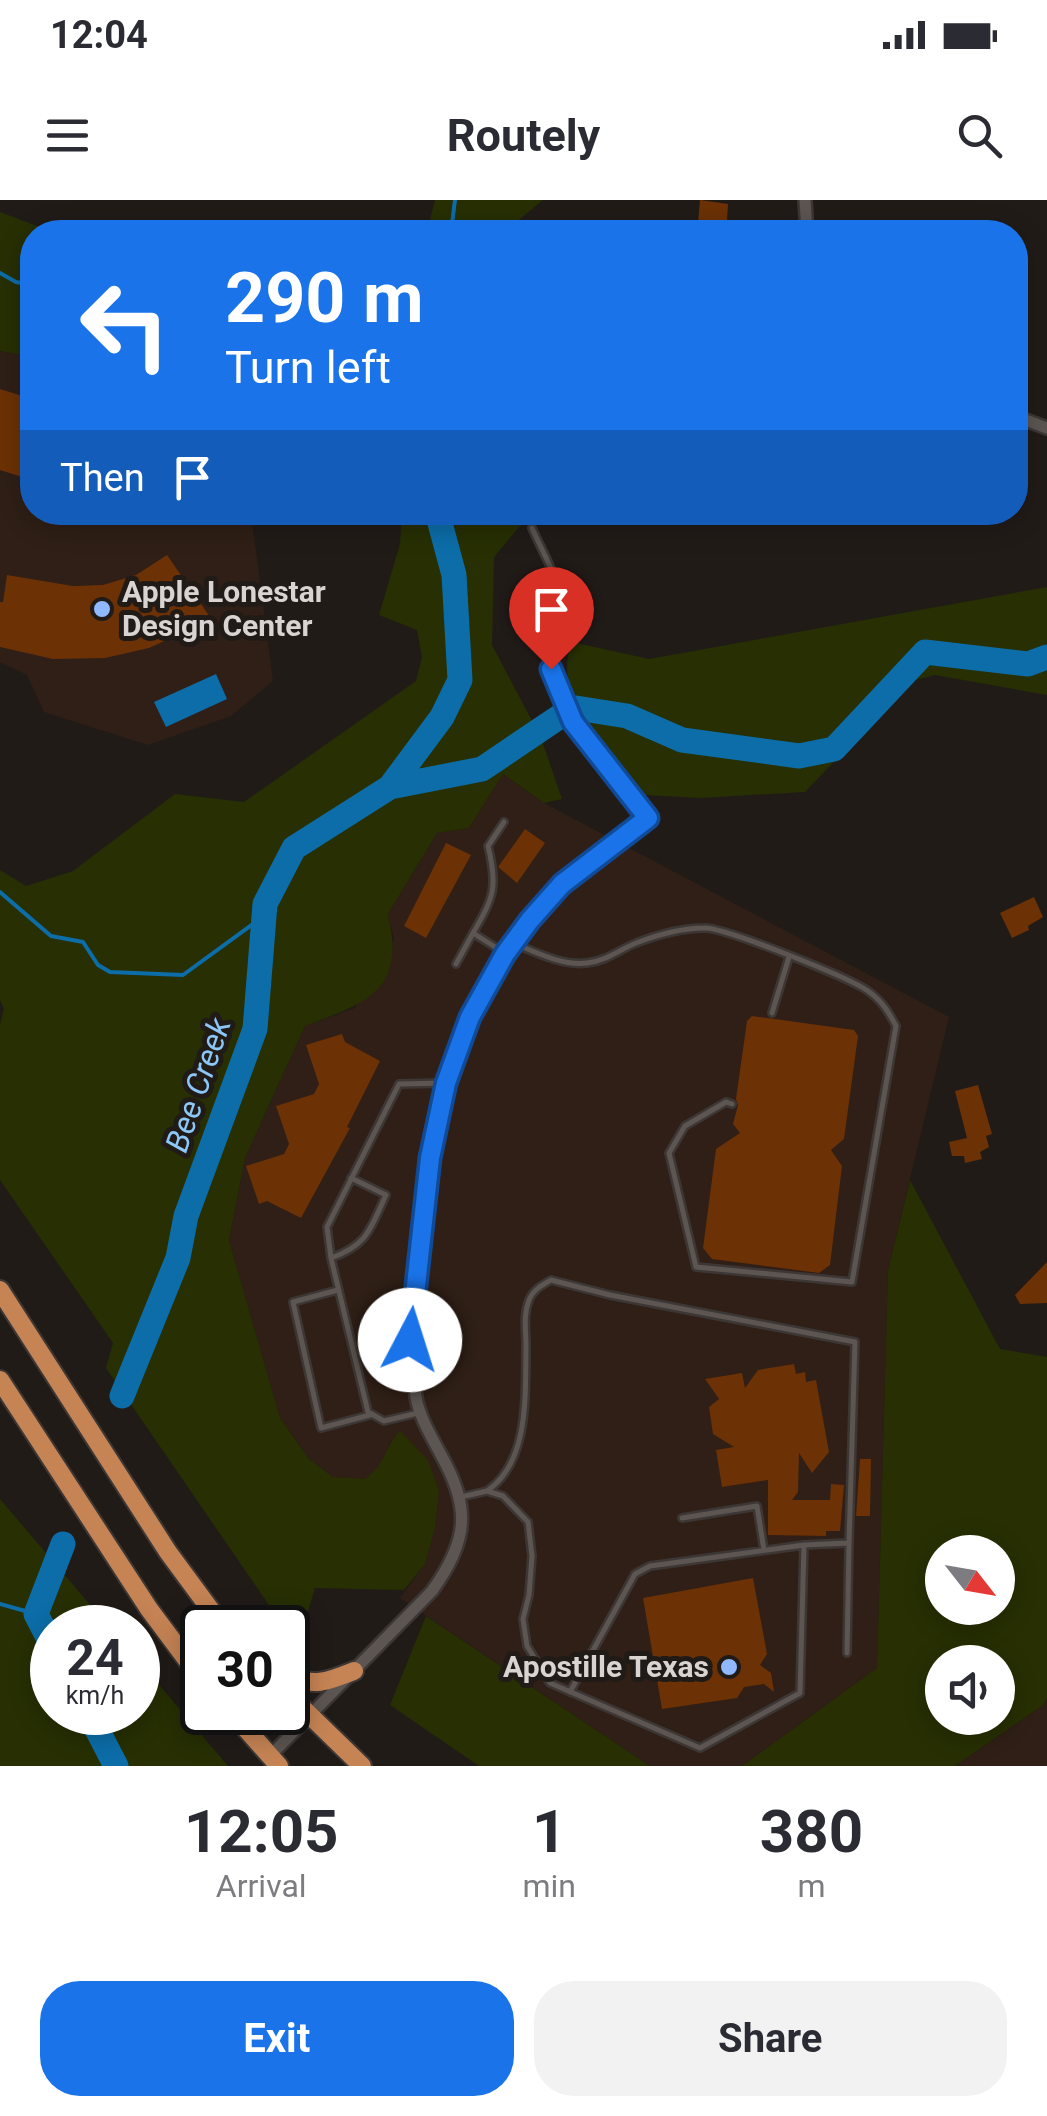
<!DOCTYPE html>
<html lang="en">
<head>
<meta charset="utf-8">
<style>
	body { margin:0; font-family:Roboto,sans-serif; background:#f2f2f3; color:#2b2b33; height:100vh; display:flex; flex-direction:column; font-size:38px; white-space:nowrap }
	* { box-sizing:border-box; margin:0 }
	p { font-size:32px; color:#7c7c81 }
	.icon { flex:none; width:55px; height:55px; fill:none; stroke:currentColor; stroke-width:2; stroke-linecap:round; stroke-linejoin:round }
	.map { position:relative; height:1566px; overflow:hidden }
	.sheet { display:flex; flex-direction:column; background:#fff; flex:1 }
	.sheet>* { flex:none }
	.banner { position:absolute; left:20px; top:20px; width:1008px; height:305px; border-radius:40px; box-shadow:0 5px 25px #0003; background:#1a73e8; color:#fff; overflow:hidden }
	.needle { width:65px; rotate:121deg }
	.fabs { position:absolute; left:925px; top:1335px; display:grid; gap:20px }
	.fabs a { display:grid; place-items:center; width:90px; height:90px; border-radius:50%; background:#fff; box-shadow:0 5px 25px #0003; font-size:50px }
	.speed { position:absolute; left:30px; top:1405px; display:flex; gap:20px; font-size:50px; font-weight:700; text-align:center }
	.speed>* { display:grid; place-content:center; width:130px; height:130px; border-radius:50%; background:#fff; box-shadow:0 5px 25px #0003; line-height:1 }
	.speed small { font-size:25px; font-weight:400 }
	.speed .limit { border:5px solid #111; border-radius:15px; background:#fff; color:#111 }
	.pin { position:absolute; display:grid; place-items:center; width:85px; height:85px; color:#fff; margin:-102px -42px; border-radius:50% 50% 50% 0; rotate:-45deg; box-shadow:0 0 10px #0007 }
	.pin .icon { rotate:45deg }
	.me { position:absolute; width:110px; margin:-55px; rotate:5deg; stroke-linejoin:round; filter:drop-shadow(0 0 8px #0008) }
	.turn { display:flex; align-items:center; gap:35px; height:210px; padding:0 40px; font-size:45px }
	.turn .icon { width:130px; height:130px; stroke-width:2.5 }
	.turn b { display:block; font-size:70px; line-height:85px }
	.then { display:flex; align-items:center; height:95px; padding:0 40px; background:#0003; gap:20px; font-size:38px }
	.eta { display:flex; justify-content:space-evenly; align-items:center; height:170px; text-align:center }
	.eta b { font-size:60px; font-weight:700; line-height:70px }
	.cta { display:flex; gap:20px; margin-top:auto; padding:20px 40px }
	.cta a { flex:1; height:115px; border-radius:40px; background:#1a73e8; color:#fff; font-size:40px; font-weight:700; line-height:115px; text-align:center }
	.cta a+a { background:#f2f2f3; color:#2b2b33 }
	.status { display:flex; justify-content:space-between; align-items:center; height:70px; padding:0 50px; background:#fff; direction:ltr }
	.status svg { height:28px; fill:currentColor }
	header { display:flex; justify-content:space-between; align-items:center; height:130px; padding:0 40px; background:#fff; font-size:45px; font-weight:700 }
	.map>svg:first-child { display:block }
</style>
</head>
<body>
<div class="status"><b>12:04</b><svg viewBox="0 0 49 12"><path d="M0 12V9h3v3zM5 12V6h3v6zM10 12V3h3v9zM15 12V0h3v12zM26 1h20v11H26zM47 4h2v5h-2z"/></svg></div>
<header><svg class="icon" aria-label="menu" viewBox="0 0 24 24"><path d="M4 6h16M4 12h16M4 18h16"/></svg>Routely<svg class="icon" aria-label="search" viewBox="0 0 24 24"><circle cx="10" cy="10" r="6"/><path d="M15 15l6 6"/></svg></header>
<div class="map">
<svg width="1047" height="1566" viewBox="0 0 1047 1566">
	<rect width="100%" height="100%" fill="#211b18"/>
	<!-- commercial -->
	<path fill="#2f1f16" d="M0,151L32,157V312L251,313L273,481L231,516L148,545L44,512L27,475L0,462Z
		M503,574L544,603L949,817L888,1070L877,1468L742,1566H650L400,1398L425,1364L391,1240L381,1268L365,1280L333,1277L309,1259L280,1218L229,1040L245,958L305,826L355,808L394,739L388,714L437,633L469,628Z
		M1047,1498V1566H955L1043,1505Z"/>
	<!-- green -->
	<path fill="#272f03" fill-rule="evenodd" d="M435,0H543L504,32H427Z
		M0,12L53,32H32V157L0,151Z
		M402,313H522L525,320L494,357L492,445L541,538L562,599L544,603L503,574L469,628L437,633L388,714C406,791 368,802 305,826L245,958L229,1040L280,1218L309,1259L333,1277L365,1279C387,1263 383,1249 400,1231L428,1260L439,1291L435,1327L425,1364L404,1390L315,1388L300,1438L284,1427L106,1168L113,1143L0,980V824L4,809L0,800V670L26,686L73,671L175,594L244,602L416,481L422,457L417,430L379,415L400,344Z
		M1047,387V495L935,475L911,481L805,592L701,598L644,595C611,553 549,500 572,442L649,459Z
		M910,980L1000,1149L1047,1157V1498L1043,1505L955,1566H742L877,1468L888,1070ZM998,1352V1408H942V1352ZM998,1462V1518H942V1462Z
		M0,1299L109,1427L52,1428V1512H138V1460L228,1566H0Z
		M426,1416L650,1566H479L390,1505Z"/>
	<!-- water -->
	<path fill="#0c6da8" d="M216,474L227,499L166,527L154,502Z"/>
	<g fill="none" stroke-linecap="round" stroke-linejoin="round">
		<!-- stream -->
		<path stroke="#0c6da8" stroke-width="4" d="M451,32L455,0
			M0,73L16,82L32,85
			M0,692L51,736L83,742L98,765L110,772L183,775L264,716
			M0,1404L36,1414"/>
		<!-- river -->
		<path stroke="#0c6da8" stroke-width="25" d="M576,508L627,516L682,540L799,556L834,549L925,452L1028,464L1047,457
			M390,587L442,517L460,480L454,375L437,312
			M122,1196L178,1058L186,1016L255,829L265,704L294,648L390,587L482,569L559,517
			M52,1445L36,1414L63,1344
			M88,1512L116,1566"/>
	</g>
	<!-- building -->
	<path fill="#6c3105" d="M700,0L728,4L727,21L698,23Z
		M0,189L32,199V280L0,270Z
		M167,355L210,417L191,429L149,448L105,458L53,459L0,447V402H3L7,375L73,386L103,385L136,375Z
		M525,629L545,643L517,683L498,667Z
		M446,643L471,655L426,738L404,726Z
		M1034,697L1043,717L1028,726L1029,730L1012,738L1000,713Z
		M752,816L854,830L858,836L844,939L831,950L842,966L830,1065L819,1073L712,1059L703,1048L716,949L740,933L733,924L738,905L736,899L747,821Z
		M342,834L345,842L380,861L347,927L350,928L301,1018L267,1001L259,1004L246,966L284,954L289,944L276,906L314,894L319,884L306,845Z
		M978,885L992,934L986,936L989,947L980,952L982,959L965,963L964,956H952L949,942L967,938L955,891Z
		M1047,1062V1103L1020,1104L1015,1095Z
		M794,1164L796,1174L805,1172L806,1182L816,1180L829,1252L812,1273L799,1253L798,1292L792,1300H830L831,1284L844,1285L840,1331H826V1336L768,1335V1280L722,1287L716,1250L734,1247L713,1234L709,1207L719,1199L705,1179L742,1173L745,1188L758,1170Z
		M860,1259H871L870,1316H856Z
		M753,1378L767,1454L760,1465L771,1473L774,1492L764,1484L744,1487L737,1498L662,1509L643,1398Z"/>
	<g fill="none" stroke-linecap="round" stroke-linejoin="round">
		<defs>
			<path id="service" d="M532,328C541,349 566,393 564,414C561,435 548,452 552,474C563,524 615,576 646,616
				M473,733C494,697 498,687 488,646L504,622
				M513,743C535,752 562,766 587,763C606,761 619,750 636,743C657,735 681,728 704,728C724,727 850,778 868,791C882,801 888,811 896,826L852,1082L696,1067L669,953L685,926L726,902L732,904
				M456,764L473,733L503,752
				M772,813L789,757
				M331,1058C368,1045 370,1029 386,995L351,978
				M338,1090L293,1102L321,1228L370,1215
				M418,1213L384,1221L368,1212L331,1058L327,1027L399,884L445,883
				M461,1297L487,1291L503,1296L528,1322L532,1356L529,1395L523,1419L527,1446L550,1483L700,1548L800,1493L804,1345L849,1343L855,1142L610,1095L551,1080C542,1085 533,1090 529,1100C523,1115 526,1131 526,1147C525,1193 530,1262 487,1291
				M682,1318L757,1306L764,1350
				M847,1453L849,1343
				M570,1492L635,1374L650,1366L804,1345"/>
			<path id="minor" d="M805,0L807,32
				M1015,216L1047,228
				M269,1557L432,1391C469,1339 471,1308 440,1253C431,1236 419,1216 416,1197C406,1133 415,1094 424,1032C427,1007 426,981 430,957C447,857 486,751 564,683C591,660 620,639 648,618"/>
			<path id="trunk" d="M0,1090L168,1352L224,1428
				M0,1180L149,1409L202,1480
				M288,1475C313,1488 329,1481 354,1471
				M288,1494L362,1566
				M231,1512L279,1566"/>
		</defs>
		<!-- service casing -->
		<use href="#service" stroke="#3c3735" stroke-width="10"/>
		<!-- minor casing -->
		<use href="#minor" stroke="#3c3735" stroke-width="16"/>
		<!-- trunk casing -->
		<use href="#trunk" stroke="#3c3735" stroke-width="22"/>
		<!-- service -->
		<use href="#service" stroke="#5c5551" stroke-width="5"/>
		<!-- minor -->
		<use href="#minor" stroke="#5c5551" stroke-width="11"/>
		<!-- trunk -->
		<use href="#trunk" stroke="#c68454" stroke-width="18"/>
	</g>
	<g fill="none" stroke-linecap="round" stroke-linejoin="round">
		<defs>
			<path id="route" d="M410,1140L430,958L446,883L470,817L505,754L530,720L562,684L648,618L573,522L551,469"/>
		</defs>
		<!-- route casing -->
		<use href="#route" stroke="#114b97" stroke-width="25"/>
		<!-- route -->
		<use href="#route" stroke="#1a73e8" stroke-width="18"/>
	</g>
	<!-- markers -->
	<g fill="#90b8fd" stroke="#211b18" stroke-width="4">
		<circle cx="102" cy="409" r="10"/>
		<circle cx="729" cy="1467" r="10"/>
	</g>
	<g text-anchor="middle" stroke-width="10" stroke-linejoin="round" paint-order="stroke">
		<!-- poi labels -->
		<g font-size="30" font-weight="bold" fill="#d9d4d2" stroke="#211b18" text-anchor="start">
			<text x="122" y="402">Apple Lonestar<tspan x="122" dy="34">Design Center</tspan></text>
			<text x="709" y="1477" text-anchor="end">Apostille Texas</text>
		</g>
		<!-- water labels -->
		<g font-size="32" font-style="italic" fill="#8cc7f7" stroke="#211b18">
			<text transform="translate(198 885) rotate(-71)" y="11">Bee Creek</text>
		</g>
	</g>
</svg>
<div class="fabs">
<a><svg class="needle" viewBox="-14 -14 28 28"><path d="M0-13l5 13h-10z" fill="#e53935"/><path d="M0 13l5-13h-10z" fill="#7c7c81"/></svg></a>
<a><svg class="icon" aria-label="sound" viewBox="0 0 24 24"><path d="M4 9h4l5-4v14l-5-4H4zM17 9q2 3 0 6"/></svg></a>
</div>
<div class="speed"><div>24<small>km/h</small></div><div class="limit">30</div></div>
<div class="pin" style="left:551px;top:469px;background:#d93025"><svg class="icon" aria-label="arrive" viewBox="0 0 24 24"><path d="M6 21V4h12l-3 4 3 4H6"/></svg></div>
<svg class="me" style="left:410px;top:1140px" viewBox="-20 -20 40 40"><circle r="19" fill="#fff"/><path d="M0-13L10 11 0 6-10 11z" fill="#1a73e8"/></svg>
<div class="banner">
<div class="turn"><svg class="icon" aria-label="left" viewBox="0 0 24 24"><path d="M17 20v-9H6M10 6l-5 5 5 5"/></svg><div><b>290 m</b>Turn left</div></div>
<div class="then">Then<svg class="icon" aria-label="arrive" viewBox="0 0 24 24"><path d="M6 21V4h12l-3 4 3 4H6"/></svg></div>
</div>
</div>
<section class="sheet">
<div class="eta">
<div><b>12:05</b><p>Arrival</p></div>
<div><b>1</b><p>min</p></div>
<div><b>380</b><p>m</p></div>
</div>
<div class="cta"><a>Exit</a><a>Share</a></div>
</section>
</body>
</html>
